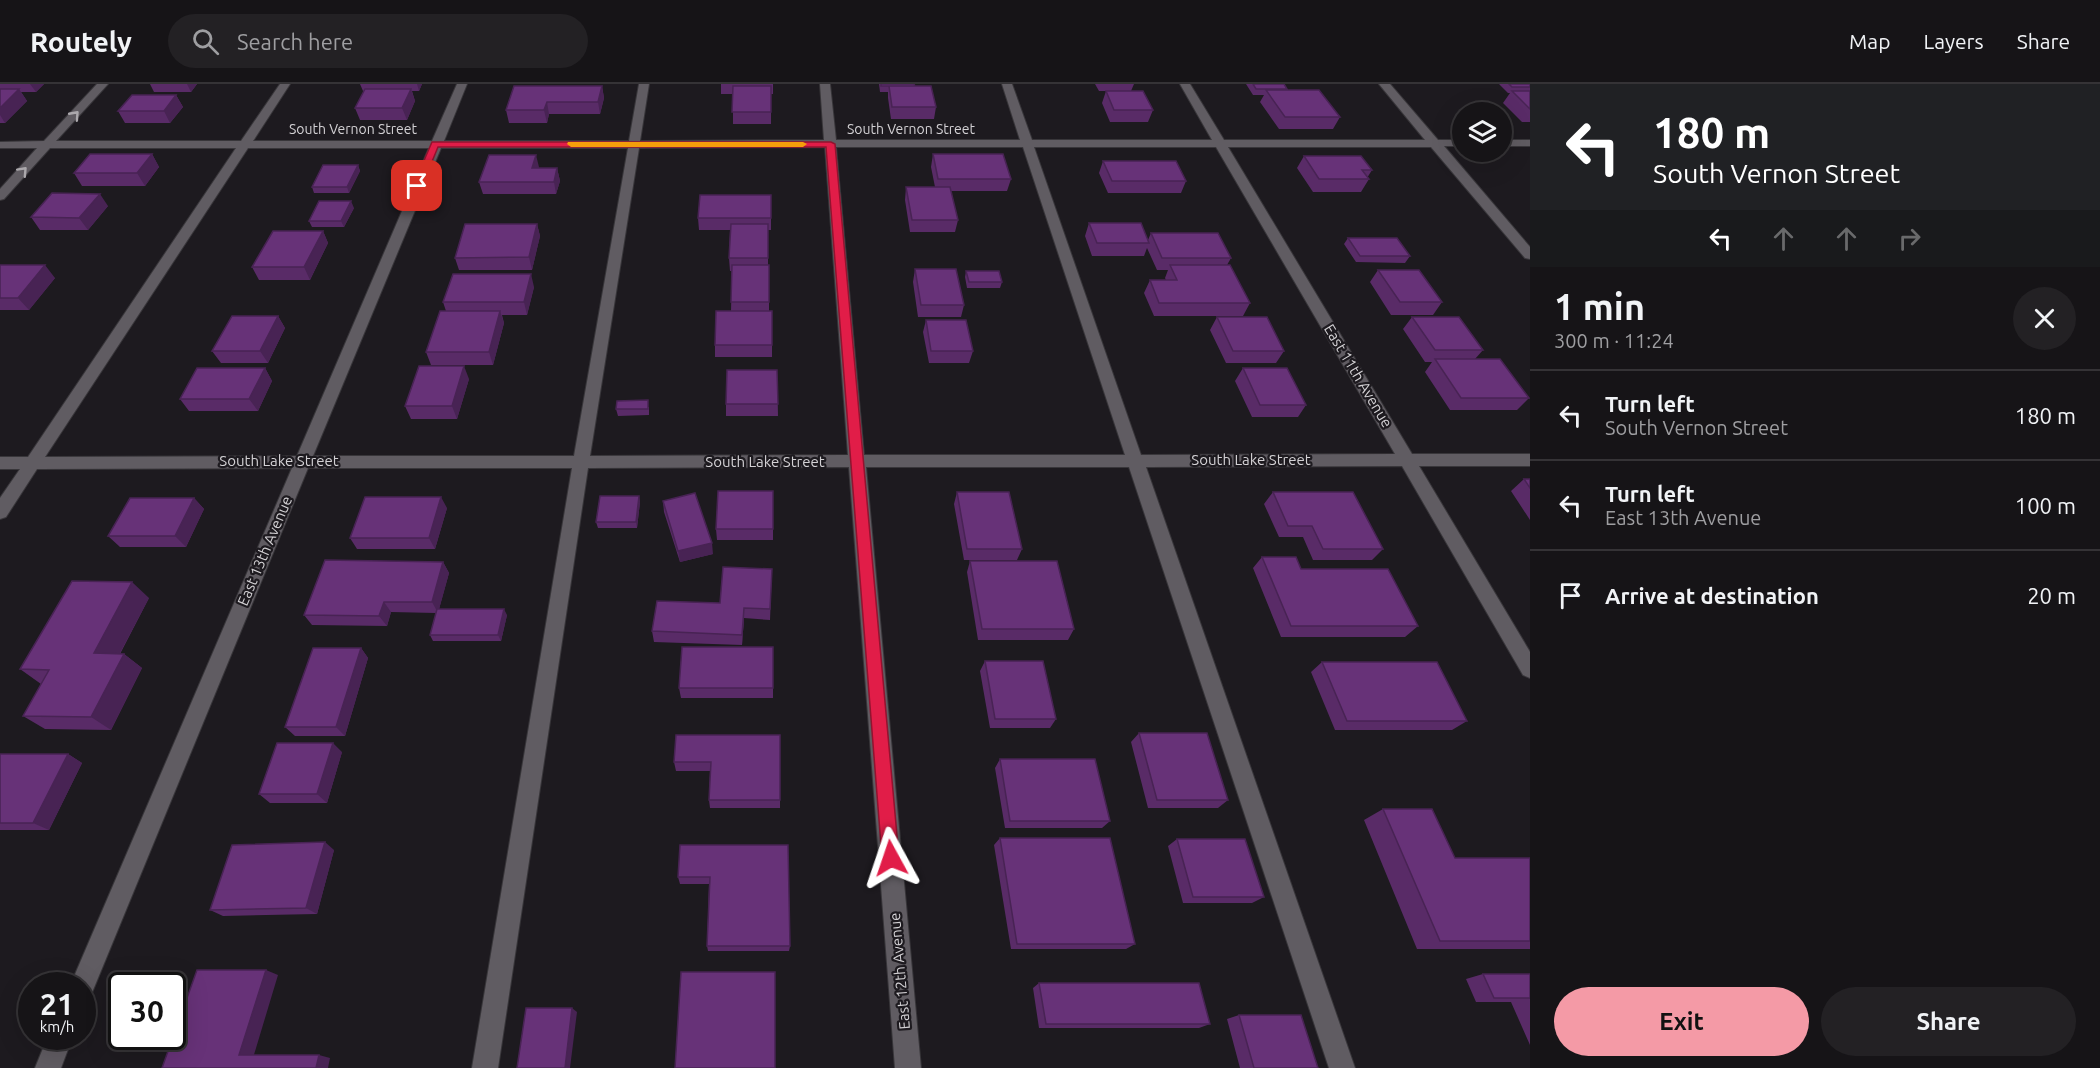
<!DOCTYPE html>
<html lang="en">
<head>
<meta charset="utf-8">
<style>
	body { margin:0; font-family:Ubuntu,sans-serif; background:#232124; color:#f1f3f6; height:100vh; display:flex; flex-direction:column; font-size:22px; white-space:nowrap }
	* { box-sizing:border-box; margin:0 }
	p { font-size:20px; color:#9e9ea1 }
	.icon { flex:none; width:33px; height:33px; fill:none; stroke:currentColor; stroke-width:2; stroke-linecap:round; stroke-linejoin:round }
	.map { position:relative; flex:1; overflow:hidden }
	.details { display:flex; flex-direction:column; background:#161417; width:570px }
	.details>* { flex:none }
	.guide { background:#202124; color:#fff; overflow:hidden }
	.controls { position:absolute; left:1452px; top:18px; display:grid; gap:12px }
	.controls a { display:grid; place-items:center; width:60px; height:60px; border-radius:50%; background:#161417; box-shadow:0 6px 24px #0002,0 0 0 2px #353336; font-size:30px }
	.speed { position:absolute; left:18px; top:888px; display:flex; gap:12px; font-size:30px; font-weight:700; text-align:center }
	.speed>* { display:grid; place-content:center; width:78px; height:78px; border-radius:50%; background:#161417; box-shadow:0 6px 24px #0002,0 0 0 2px #353336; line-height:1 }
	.speed small { font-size:15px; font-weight:400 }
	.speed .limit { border:3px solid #111; border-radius:9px; background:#fff; color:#111 }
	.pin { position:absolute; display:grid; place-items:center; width:51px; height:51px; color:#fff; margin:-26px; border-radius:12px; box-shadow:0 3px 9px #0006 }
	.me { position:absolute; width:66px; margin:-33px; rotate:355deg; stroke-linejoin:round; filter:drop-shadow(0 0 4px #0008) }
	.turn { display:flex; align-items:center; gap:21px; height:126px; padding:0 24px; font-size:27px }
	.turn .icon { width:78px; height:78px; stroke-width:2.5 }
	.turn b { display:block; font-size:42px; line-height:51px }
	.lanes { display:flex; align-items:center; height:57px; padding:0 24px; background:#0003; justify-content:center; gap:30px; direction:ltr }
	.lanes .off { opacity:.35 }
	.round { display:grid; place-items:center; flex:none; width:63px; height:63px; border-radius:32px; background:#232124 }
	.head { display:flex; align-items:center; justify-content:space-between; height:102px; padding:0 24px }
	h1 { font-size:36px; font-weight:700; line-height:45px }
	.primary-button { display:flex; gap:12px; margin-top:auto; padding:12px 24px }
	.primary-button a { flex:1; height:69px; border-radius:36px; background:#f49aa6; color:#111; font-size:24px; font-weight:700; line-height:69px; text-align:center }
	.primary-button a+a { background:#232124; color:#f1f3f6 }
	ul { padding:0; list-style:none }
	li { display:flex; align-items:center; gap:18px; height:90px; padding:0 24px; border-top:2px solid #353336 }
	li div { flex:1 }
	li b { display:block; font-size:22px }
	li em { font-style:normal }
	header { display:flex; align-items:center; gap:36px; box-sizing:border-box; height:84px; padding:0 30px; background:#161417; border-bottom:2px solid #353336 }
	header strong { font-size:28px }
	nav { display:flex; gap:33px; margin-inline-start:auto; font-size:21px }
	.search { width:420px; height:54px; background:#232124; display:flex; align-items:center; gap:15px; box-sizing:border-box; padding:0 21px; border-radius:33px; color:#9e9ea1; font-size:22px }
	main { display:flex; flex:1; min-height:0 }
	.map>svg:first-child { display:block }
</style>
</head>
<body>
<header>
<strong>Routely</strong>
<div class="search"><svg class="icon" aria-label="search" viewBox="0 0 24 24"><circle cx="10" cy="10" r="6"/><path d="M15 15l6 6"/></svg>Search here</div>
<nav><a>Map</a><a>Layers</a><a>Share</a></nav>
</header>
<main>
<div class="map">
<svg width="1530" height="984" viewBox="0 0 1530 984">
	<rect width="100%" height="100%" fill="#1d1a1f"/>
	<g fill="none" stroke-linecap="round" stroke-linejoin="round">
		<defs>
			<path id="minor" d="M97,0H108L56,57H241L280,0H290L253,57H432L457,0H467L444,57H629L639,0H649L640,57L824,56L820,0H830L836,56H1020L1002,0H1012L1032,56H1212L1180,0H1190L1224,56H1425L1379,0H1390L1438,56H1462V62H1444L1530,163V175L1525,174L1431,63H1228L1412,370H1530V382H1419L1530,568V594L1523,591L1402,382L1146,383L1355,984H1329L1129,383H866L921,984H895L849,383L588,384L498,984H472L572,384H308L91,911L82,914V902H70L292,384L37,385L6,433L0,435V414L20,385H0V373H28L236,64H50L4,115L0,116V105L37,64H0V58L44,57ZM825,63L848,371L590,372L639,64ZM836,63H1023L1125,371H864ZM1034,63H1216L1395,370L1141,371ZM248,64H429L297,372L45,373ZM441,64H628L574,372H313Z
				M1502,56H1530V62H1502Z
				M48,952H73L61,984H35Z"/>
		</defs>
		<!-- minor casing -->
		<use href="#minor" stroke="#38363a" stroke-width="2"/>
		<!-- minor -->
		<use href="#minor" fill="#605c62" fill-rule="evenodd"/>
	</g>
	<!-- wall -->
	<path fill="#592b67" d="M0,0H44L36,8H21L27,17L5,39H0Z
		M150,0H197L191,8H154Z
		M360,0H422L419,7H412L415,17L407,36H360L355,24L364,7H363Z
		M721,0H773V10H771V40H733V10H721Z
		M879,0H914L915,2L936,23L934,35H891L888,14V8H880Z
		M1095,0H1134L1131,7L1153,26L1148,38H1110L1102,19L1106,7H1099Z
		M1246,0H1284L1287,5L1286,6L1340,33L1333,45H1279L1260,18L1264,11H1253Z
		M1499,0H1530V38H1522L1503,19L1510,9H1508Z
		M602,2L604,14L600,30H549L547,39H509L506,26Z
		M176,11L183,23L170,39H125L118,27Z
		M152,70L159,83L145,102H82L74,89Z
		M933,70L1011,95L1007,107H951L958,136L955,148H910L905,116L906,103H935L931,83Z
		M1304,72L1372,86L1367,94L1369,95L1361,108H1313L1297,84Z
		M1103,77L1186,97L1181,109H1108L1099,89Z
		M358,81L360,87L349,109H314L312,103Z
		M539,83L538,84H557L560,97L556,110H483L479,98Z
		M771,111V146H768V181H769V227H772V273H715V261L731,227L732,187H730L729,174L730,146H699L698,134Z
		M108,122L88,146H40L31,133Z
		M354,124L344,143H312L309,137Z
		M1089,139L1148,156L1151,149L1231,174L1227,181L1250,219L1243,232H1154L1144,209L1150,196H1166L1165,194L1168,186H1157L1147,164L1144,172H1092L1085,152Z
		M537,140L540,152L532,186H459L455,174Z
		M323,147L328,159L310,196H259L252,183Z
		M1348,154L1410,172L1405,179L1356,178L1344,160Z
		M0,181L55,194L29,226H0Z
		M915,185L964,221L961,233H918L913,198Z
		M1378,186L1442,218L1433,231H1391L1370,198Z
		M966,187L1002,198L1000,204H967L965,193Z
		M534,203L527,231H502L504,239L493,281H431L426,268L446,227L443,218Z
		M278,232L285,244L268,279H221L212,267Z
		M1217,233L1284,267L1276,279H1226L1210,246Z
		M1412,233L1483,266L1475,275L1529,314L1517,326H1450L1425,288L1432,278H1425L1403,245Z
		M926,236L973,267L969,279H929L923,248Z
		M265,284L272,297L258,327H189L180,315Z
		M1243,284L1306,321L1298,333H1252L1235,297Z
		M777,286L778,332H726V320Z
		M469,295L457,335H411L405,322Z
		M649,323V331L618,332L616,325Z
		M1524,395H1530V436L1511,407Z
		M773,407V456H717L716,445Z
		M957,408L1022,465L1017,476H964L954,420Z
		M1273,408L1383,465L1372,476H1313L1303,453H1279L1264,420Z
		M639,412L640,418L637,444H598L596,438Z
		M194,414L204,425L186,463H120L108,452Z
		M663,417L713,470L680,478L664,428Z
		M447,424L435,465H357L350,454Z
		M1262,473L1301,485L1418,542L1405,553H1281L1253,484Z
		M970,477L1074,545L1068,556H978L967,488Z
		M443,478L449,489L439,525L507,531L501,557H433L430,551L436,529L391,528L387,542L312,541L304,531Z
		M772,485L770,536L744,534L742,561L654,558L652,547L720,519Z
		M149,514L120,570H124L142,584L111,646L45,645L23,632L41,600L20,585Z
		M773,563V614H681L679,604Z
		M361,564L368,574L345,652H295L285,643Z
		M985,577L1056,635L1050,644H990L980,587Z
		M1322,578L1467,637L1452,646H1335L1311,588Z
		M1139,649L1228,716L1218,724H1148L1131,658Z
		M676,651L780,716V724H710L709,716L710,687H676L674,678Z
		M342,668L327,719H270L259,710Z
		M0,670H68L82,679L49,746H0Z
		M1000,675L1110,737L1102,744H1005L995,684Z
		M1383,725L1455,774H1530V865H1417L1364,736Z
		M1000,754L1135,860L1126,865H1011L994,761Z
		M1177,755L1264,813L1252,819H1183L1168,762Z
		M680,761L790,862L789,867H708L707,862L709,800H680L678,793Z
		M334,766L317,830L223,832L210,826Z
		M1483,890H1530V961L1511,918H1476L1466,895Z
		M1039,899L1210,940L1199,944H1039L1033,904Z
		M1239,931L1318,984H1240L1227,935Z"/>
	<!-- shaded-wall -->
	<path fill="#482354" d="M30,0H44L36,8Z
		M187,0H197L191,8Z
		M417,0H422L419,7Z
		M602,2L604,14L600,30L598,18Z
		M19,5L27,17L5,39L0,31V24Z
		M411,5L415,17L407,36L402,24Z
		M176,11L183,23L170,39L164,27Z
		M547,18L549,30L547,39L544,26Z
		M152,70L159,83L145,102L137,89Z
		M536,71L539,83L535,97L532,84Z
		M358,81L360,87L349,109L347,103Z
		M557,84L560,97L556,110L554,98Z
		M100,110L108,122L88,146L79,134Z
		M351,117L354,124L344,143L341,137Z
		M537,140L540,152L532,186L529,173Z
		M323,147L328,159L310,196L304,183Z
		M45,181L55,194L29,226L18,214Z
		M531,190L534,203L527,231L524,218Z
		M500,227L504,239L493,281L489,268Z
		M278,232L285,244L268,279L260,267Z
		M464,282L469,295L457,335L452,322Z
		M265,284L272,297L258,327L249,315Z
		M639,412L640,418L637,444L636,438Z
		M441,413L447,424L435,465L429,454Z
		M194,414L204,425L186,463L175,452Z
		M712,459L713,470L680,478L678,467Z
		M443,478L449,489L438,529L432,518Z
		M132,498L149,514L112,584L94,569Z
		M384,518L391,528L387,542L379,532Z
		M744,524V534L742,561V551Z
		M504,525L507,531L501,557L498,551Z
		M361,564L368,574L345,652L336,643Z
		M124,570L142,584L111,646L91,633Z
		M333,659L342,668L327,719L317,710Z
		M68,670L82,679L49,746L33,739Z
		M325,758L334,766L317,830L306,824Z
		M266,886L278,891L253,974L239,971Z
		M572,924L577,928L570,984H565Z
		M319,971L330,974L328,984H316Z"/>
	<!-- building -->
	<path fill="#673278" stroke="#482354" stroke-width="1.5" d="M881,0H914L915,2H881Z
		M1253,0H1284L1287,5H1256Z
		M1509,0H1530V3H1512Z
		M514,2H602L598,18H547L544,26H506Z
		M733,2H771V28H732Z
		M889,2H931L936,23H892Z
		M0,5H19L0,24Z
		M365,5H411L402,24H355Z
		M1266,6H1319L1340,33H1285Z
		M1106,7H1143L1153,26H1114Z
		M1512,7H1530V25Z
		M132,11H176L164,27H118Z
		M90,70H152L137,89H74Z
		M933,70H1003L1011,95H938Z
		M489,71H536L532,84H557L554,98H479Z
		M1304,72H1361L1372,86H1362L1369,95H1319Z
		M1103,77H1176L1186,97H1112Z
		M323,81H358L347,103H312Z
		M906,103H950L958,136H912Z
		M52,109L100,110L79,134L31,133Z
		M700,111H771V134H698Z
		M319,117H351L341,137H309Z
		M1089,139H1141L1149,159H1097Z
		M465,140H537L529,173L455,174Z
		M731,140H768V174H729Z
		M273,147H323L304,183H252Z
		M1151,149H1218L1231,174H1162Z
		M1348,154H1397L1410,172H1360Z
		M0,181H45L18,214H0Z
		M732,181H769V218H731Z
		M1170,181H1230L1250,219H1159L1150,196H1177Z
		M915,185H956L964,221H921Z
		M1378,186H1419L1442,218H1400Z
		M966,187H999L1002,198H969Z
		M453,190H531L524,218H443Z
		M440,227H500L489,268H426Z
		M716,227H772V261H715Z
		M232,232H278L260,267H212Z
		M1217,233H1267L1284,267H1233Z
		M1412,233H1459L1483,266H1435Z
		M926,236H966L973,267H931Z
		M1435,275H1500L1529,314H1461Z
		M419,282H464L452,322H405Z
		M197,284H265L249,315H180Z
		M1243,284H1287L1306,321H1260Z
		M727,286H777L778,320H726Z
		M648,316V325H616L617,317Z
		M1524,395H1530V404Z
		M718,407H773V445H716Z
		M957,408H1009L1022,465H967Z
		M1273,408H1353L1383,465H1323L1312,442H1288Z
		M695,409L712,459L678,467L663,417Z
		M600,412H639L636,438H596Z
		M365,413H441L429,454H350Z
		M130,414H194L175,452H108Z
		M1262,473H1296L1301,485H1388L1418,542H1291Z
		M325,476L443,478L432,518H384L379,532L304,531Z
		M970,477H1057L1074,545H982Z
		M723,483L772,485L770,525L744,524L742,551L652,547L657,517L720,519Z
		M72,497L132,498L94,569L124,570L91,633L23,632L49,586L20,585Z
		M437,525H504L498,551H430Z
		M682,563H773V604H679Z
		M313,564H361L336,643H285Z
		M985,577H1043L1056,635H995Z
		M1322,578H1437L1467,637H1347Z
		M1139,649H1207L1228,716H1157Z
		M676,651H780V716H709L711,678H674Z
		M277,659H333L317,710H259Z
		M0,670H68L33,739H0Z
		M1000,675H1095L1110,737H1010Z
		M1383,725H1432L1455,774H1530V857H1440Z
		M1000,754H1110L1135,860H1017Z
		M1177,755H1245L1264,813H1193Z
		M325,758L306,824L210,826L232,761Z
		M680,761H788L790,862H707L710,793H678Z
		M197,886H266L239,971H319L316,984H162Z
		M681,888H775V984H675Z
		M1483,890H1530V915V914H1494Z
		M1039,899H1199L1210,940H1046Z
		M526,924H572L565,984H517Z
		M1239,931H1301L1318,984H1254Z"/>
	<!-- one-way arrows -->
	<defs><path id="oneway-chevron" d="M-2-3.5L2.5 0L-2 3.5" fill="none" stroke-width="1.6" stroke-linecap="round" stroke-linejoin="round" transform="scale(1.5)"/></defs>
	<g stroke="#aba8ac">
		<use href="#oneway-chevron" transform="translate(75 31) rotate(-48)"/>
		<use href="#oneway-chevron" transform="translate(23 87) rotate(-47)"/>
	</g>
	<!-- route -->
	<path fill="#e11d48" stroke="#92132f" stroke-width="1.5" d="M432,58H831L835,60L899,774L897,780L891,783L885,780L882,774L826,63H438L422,102L414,104L413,102Z"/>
	<!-- slow -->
	<path fill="#f59e0b" d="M568,58H803L807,60L803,63H571L567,60Z"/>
	<g text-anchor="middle" stroke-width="4.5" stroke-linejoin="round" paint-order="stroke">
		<!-- far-street labels -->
		<g font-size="14" fill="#d3d1d4" stroke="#1d1a1f">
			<text x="353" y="50">South Vernon Street</text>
			<text x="911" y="50">South Vernon Street</text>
		</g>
		<!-- street labels -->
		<g font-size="15" fill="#d3d1d4" stroke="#1d1a1f">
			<text transform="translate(1358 292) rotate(59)" y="5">East 11th Avenue</text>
			<text x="1251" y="381">South Lake Street</text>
			<text x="279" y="382">South Lake Street</text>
			<text x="765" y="383">South Lake Street</text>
			<text transform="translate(265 467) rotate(-67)" y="5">East 13th Avenue</text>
			<text transform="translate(900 887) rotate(-95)" y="5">East 12th Avenue</text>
		</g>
	</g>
</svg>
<div class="controls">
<a><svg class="icon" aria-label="layers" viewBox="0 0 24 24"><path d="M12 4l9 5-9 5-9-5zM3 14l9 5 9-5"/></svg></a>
</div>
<div class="speed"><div>21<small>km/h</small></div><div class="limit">30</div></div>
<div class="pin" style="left:417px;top:102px;background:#d93025"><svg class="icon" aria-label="arrive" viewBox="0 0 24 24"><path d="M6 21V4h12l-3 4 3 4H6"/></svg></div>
<svg class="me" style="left:891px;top:774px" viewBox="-20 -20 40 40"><path d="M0-17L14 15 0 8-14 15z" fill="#e11d48" stroke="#fff" stroke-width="4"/></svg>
</div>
<section class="details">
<div class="guide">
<div class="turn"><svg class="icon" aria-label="left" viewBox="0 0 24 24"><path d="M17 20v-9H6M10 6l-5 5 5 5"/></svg><div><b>180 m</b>South Vernon Street</div></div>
<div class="lanes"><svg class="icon" aria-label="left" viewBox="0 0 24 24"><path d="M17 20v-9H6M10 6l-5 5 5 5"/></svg><svg class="icon off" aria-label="ahead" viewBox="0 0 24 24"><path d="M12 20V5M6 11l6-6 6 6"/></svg><svg class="icon off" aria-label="ahead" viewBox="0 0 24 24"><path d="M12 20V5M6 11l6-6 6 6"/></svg><svg class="icon off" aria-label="right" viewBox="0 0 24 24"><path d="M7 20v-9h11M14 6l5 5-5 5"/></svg></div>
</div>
<div class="head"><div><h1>1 min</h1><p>300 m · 11:24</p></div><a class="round"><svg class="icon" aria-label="close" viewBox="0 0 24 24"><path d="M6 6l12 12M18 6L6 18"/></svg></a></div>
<ul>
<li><svg class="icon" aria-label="left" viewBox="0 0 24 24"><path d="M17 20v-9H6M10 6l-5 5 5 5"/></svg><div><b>Turn left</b><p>South Vernon Street</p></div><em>180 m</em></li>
<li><svg class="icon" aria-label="left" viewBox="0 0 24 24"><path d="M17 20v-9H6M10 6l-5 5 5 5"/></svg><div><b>Turn left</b><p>East 13th Avenue</p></div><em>100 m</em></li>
<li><svg class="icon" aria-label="arrive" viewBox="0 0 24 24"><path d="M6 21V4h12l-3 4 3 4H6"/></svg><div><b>Arrive at destination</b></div><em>20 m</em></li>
</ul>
<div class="primary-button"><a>Exit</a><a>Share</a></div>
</section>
</main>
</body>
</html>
